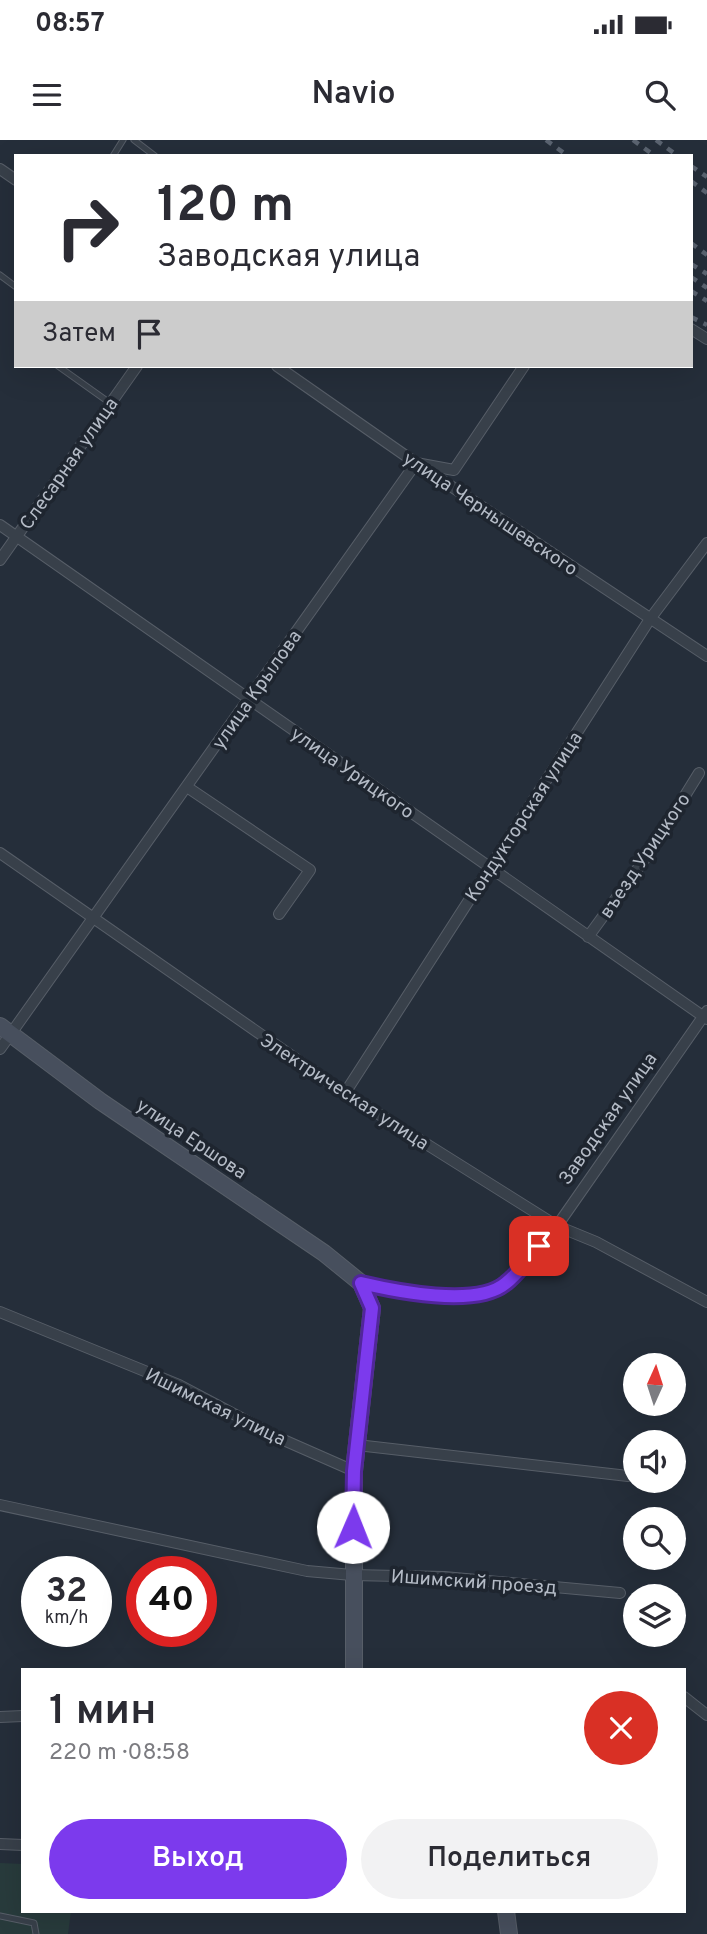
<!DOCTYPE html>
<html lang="ru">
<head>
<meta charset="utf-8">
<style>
	body { margin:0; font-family:Overpass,sans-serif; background:#f2f2f3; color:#2b2b33; height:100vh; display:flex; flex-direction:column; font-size:26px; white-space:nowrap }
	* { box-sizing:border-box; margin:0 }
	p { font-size:23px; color:#7c7c81 }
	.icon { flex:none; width:38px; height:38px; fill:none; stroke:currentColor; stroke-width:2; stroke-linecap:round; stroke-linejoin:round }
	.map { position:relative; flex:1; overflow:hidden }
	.sheet { position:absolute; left:21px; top:1528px; width:665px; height:245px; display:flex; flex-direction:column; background:#fff; border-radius:0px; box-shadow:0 7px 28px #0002 }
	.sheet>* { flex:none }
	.banner { position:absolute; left:14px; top:14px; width:679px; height:214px; border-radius:0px; box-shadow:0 7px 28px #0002; background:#fff; color:#2b2b33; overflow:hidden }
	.needle { width:46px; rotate:3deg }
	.buttons { position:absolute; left:623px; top:1213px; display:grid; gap:14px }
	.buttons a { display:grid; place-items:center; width:63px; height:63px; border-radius:50%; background:#fff; box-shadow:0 7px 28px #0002; font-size:35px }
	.speed { position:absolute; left:21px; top:1416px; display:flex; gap:14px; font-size:35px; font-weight:700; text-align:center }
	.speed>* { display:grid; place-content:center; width:91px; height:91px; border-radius:50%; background:#fff; box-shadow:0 7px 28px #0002; line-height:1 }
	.speed small { font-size:18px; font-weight:400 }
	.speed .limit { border:10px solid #d22; background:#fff; color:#111 }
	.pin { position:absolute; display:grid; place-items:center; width:60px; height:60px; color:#fff; margin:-30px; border-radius:14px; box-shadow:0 4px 10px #0006 }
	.me { position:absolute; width:77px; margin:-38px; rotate:1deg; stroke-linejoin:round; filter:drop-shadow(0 0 5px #0008) }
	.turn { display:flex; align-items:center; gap:24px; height:147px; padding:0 28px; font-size:32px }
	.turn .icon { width:91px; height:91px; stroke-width:2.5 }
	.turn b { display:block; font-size:49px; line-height:60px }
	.then { display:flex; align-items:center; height:66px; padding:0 28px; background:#0003; gap:14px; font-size:26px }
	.round { display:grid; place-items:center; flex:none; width:74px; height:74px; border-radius:37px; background:#f2f2f3 }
	.summary { display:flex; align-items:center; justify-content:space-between; height:119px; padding:0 28px }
	h1 { font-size:42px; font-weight:600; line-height:52px }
	.cta { display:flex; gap:14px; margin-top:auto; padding:14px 28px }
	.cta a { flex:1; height:80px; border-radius:42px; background:#7c3aed; color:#fff; font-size:28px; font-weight:600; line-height:80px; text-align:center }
	.cta a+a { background:#f2f2f3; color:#2b2b33 }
	.status { display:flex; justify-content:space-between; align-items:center; height:49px; padding:0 35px; background:#fff; direction:ltr }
	.status svg { height:19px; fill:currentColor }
	header { display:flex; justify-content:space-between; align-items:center; height:91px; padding:0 28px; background:#fff; font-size:32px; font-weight:600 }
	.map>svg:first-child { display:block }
</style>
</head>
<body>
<div class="status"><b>08:57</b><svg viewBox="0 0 49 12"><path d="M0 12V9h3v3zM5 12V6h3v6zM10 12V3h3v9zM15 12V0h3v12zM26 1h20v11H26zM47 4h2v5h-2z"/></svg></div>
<header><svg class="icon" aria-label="menu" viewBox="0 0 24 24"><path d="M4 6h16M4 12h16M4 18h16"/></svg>Navio<svg class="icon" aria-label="search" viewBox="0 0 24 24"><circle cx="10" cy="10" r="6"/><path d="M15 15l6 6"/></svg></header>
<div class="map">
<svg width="707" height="1794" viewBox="0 0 707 1794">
	<rect width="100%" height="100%" fill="#252e3a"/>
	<!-- green -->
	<path fill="#283b3c" d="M0,1723L23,1724V1771H71L68,1794H0Z"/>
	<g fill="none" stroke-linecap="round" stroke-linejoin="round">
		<defs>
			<path id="lane" d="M134,0L155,16
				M113,16L123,0
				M0,135L16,147
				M58,226L110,263
				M0,1776L34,1783L36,1794"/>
			<path id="street" d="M0,29L16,40
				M691,189L707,199
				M277,226L416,323L707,516
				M0,385L707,879
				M0,420L137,226
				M187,647L310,730L279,774
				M0,713L345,953L557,1086L596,1102L707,1162
				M588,797L652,709L699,633
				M0,909L416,323L454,330L524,226
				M345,953L650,479L707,403
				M361,1143L411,1155H470L505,1145L557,1086L707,871
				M0,1172L179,1245L279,1298L354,1331
				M357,1305L628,1336
				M0,1365L307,1431L352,1435L444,1437L620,1453
				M684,1557L707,1575
				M0,1577L23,1576
				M0,1704L23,1705"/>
			<path id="secondary" d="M0,886L100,961L324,1113L361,1143L372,1168L354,1331V1530
				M506,1771L509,1794"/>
		</defs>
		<!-- lane casing -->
		<use href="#lane" stroke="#575e68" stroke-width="7"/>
		<!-- street casing -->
		<use href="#street" stroke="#575e68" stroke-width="12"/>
		<!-- secondary casing -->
		<use href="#secondary" stroke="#575e68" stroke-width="18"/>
		<!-- lane -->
		<use href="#lane" stroke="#38404a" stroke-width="5"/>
		<!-- street -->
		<use href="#street" stroke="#38404a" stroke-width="10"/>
		<!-- secondary -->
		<use href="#secondary" stroke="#474f5d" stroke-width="16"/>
		<!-- rail -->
		<path stroke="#5b6471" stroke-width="4.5" stroke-dasharray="7 7" stroke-linecap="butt" d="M546,0L568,16
			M633,0L655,16
			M656,0L678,16
			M691,26L707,37
			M691,41L707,53
			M691,103L707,115
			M691,124L707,134
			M691,137L707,148
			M691,151L707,161
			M691,177L707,185"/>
	</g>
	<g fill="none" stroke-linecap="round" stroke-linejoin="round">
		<defs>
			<path id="route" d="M353,1387L354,1331L372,1168L361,1143C395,1151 477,1168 506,1143C519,1133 529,1118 539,1106"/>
		</defs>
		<!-- route casing -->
		<use href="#route" stroke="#51269a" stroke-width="18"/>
		<!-- route -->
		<use href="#route" stroke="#7c3aed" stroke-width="12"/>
	</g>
	<g text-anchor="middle" stroke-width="7" stroke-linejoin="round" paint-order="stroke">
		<!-- street labels -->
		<g font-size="19" fill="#b4bbc6" stroke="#1e252f">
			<text transform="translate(68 323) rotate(-55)" y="7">Слесарная улица</text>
			<text transform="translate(491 373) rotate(34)" y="7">улица Чернышевского</text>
			<text transform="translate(256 549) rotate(-55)" y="7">улица Крылова</text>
			<text transform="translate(353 632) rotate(35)" y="7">улица Урицкого</text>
			<text transform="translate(523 676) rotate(-57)" y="7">Кондукторская улица</text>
			<text transform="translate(644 715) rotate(-56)" y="7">въезд Урицкого</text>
			<text transform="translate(345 951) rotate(33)" y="7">Электрическая улица</text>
			<text transform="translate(607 978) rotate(-55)" y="7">Заводская улица</text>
			<text transform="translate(192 998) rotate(34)" y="7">улица Ершова</text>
			<text transform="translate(216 1266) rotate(26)" y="7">Ишимская улица</text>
			<text transform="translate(474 1441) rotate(4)" y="7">Ишимский проезд</text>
		</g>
	</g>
</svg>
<div class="buttons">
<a><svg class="needle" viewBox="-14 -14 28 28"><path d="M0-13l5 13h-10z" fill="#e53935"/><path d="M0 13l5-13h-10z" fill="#7c7c81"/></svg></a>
<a><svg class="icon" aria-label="sound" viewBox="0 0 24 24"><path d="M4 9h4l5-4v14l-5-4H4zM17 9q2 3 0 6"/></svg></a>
<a><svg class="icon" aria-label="search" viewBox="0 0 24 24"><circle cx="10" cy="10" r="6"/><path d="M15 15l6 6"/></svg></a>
<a><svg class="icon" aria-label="layers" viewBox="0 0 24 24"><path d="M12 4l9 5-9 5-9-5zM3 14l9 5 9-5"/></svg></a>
</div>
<div class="speed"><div>32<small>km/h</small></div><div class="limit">40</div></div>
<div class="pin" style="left:539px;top:1106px;background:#d93025"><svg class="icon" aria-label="arrive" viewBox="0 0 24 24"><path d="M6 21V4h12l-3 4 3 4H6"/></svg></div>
<svg class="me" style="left:353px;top:1387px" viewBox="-20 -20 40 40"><circle r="19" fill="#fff"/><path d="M0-13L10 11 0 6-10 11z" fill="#7c3aed"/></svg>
<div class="banner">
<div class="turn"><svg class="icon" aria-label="right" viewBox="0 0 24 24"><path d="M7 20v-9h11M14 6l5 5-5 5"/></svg><div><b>120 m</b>Заводская улица</div></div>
<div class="then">Затем<svg class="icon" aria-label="arrive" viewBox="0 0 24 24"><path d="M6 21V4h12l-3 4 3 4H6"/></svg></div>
</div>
<section class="sheet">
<div class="summary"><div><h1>1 мин</h1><p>220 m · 08:58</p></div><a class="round" style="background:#d93025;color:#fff"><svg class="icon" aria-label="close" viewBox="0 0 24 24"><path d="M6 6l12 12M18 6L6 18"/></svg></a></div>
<div class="cta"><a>Выход</a><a>Поделиться</a></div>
</section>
</div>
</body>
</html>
